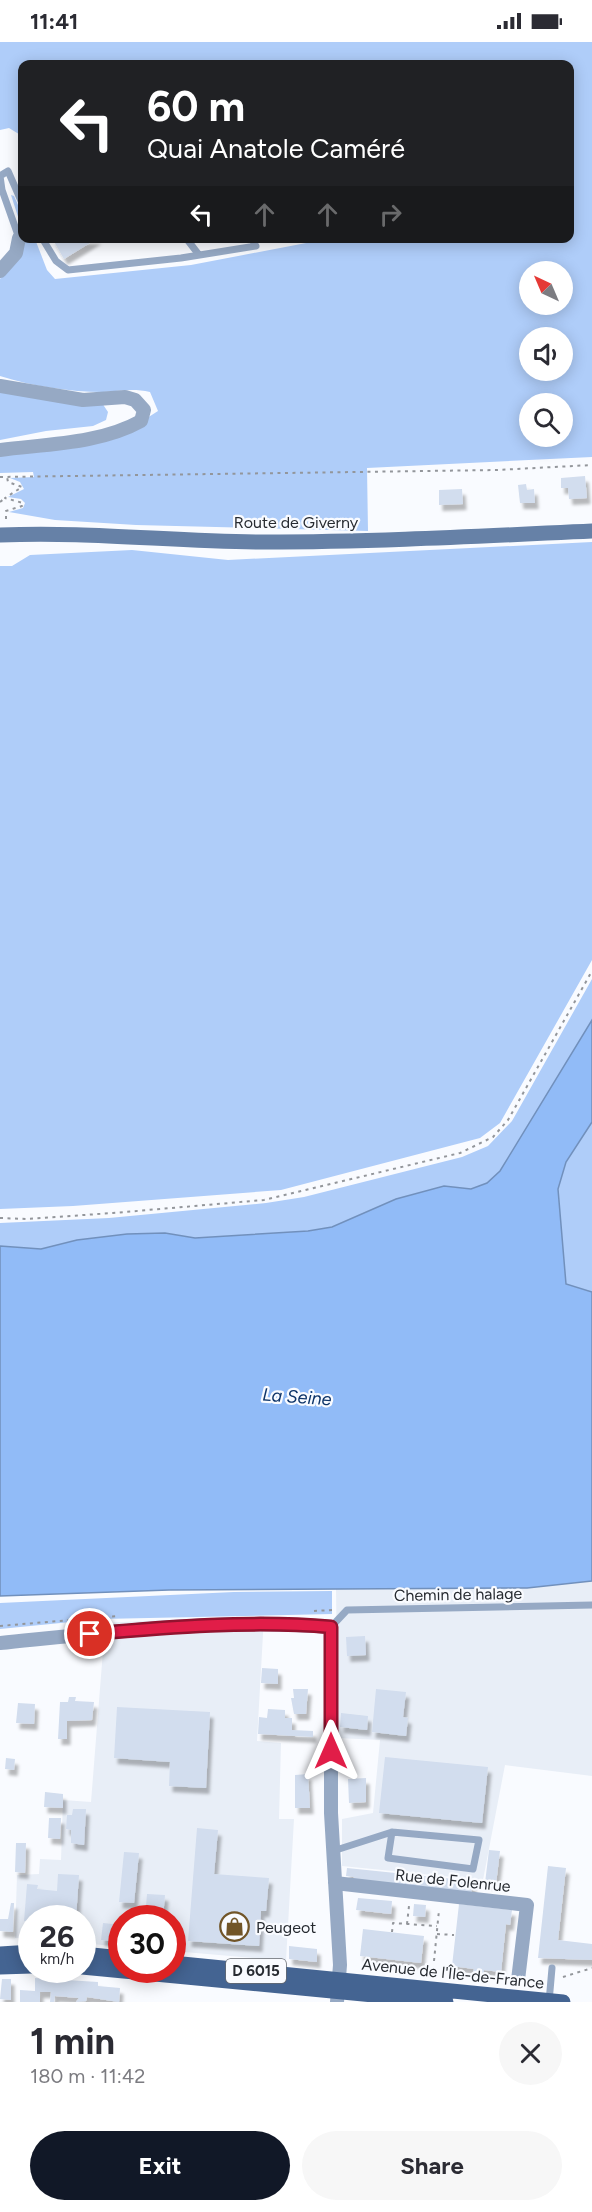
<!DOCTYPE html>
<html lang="en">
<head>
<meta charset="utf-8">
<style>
	body { margin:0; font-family:Figtree,sans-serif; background:#f7f7f7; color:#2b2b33; height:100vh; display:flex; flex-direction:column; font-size:22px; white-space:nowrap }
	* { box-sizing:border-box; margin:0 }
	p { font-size:20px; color:#7c7c81 }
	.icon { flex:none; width:33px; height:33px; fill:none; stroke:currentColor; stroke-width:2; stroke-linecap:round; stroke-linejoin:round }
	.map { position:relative; height:1960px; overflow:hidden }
	.drawer { display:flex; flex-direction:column; background:#fff; flex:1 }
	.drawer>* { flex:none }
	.guide { position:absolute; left:18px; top:18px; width:556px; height:183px; border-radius:12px; box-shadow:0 3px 15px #0003; background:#202124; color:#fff; overflow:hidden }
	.needle { width:39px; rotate:316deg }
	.fabs { position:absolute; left:519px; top:219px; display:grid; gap:12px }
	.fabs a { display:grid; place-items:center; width:54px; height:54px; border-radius:50%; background:#fff; box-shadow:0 3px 15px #0003; font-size:30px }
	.speed { position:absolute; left:18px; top:1863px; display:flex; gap:12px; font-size:30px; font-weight:700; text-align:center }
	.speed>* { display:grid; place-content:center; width:78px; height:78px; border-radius:50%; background:#fff; box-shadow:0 3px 15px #0003; line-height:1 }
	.speed small { font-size:15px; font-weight:400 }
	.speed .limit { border:9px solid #d22; background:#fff; color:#111 }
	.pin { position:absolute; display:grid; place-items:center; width:51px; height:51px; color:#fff; margin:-26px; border:3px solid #fff; border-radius:50%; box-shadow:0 2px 6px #0007 }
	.me { position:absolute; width:66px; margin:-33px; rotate:0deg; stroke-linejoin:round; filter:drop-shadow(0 0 4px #0008) }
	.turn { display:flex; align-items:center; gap:21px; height:126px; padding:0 30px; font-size:27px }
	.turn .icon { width:78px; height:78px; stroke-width:2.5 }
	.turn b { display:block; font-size:42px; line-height:51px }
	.lanes { display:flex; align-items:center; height:57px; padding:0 30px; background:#0003; justify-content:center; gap:30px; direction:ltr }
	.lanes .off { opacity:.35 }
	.round { display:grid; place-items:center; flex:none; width:63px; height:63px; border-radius:32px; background:#f7f7f7 }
	.headline { display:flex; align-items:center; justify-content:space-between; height:102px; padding:0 30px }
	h1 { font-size:36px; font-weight:700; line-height:45px }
	.button { display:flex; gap:12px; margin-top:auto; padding:12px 30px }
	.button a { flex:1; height:69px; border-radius:36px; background:#111827; color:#fff; font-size:24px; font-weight:700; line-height:69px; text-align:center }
	.button a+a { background:#f7f7f7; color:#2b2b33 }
	.status { display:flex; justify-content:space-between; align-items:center; height:42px; padding:0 30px; background:#fff; direction:ltr }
	.status svg { height:16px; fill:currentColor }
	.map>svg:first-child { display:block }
</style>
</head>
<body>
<div class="status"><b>11:41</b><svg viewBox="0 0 49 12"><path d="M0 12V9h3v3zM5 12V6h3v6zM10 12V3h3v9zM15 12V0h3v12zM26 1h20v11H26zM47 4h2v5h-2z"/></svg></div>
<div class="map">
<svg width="592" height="1960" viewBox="0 0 592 1960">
	<defs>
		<filter id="shadow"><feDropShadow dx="3.5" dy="6" stdDeviation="1.5" flood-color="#0004"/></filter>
	</defs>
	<rect width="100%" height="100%" fill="#f9fbff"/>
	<!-- built -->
	<path fill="#e8eef7" d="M592,1539V1734L505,1723L483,1838L342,1824V1777L373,1771L380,1698L338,1696L336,1547L446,1544L527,1546Z
		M264,1574L257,1699L281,1701L279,1777H294L286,1919L173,1909L172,1876H122L121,1905L83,1901L82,1876H32L31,1897L15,1896L17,1833L39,1832L40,1817L61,1818L63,1758L91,1760L104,1596L99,1581Z"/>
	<!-- green -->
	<path fill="#afcdf9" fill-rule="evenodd" d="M0,0H592V415L367,426L368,489L136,483L55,478L9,470L23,466L25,461L21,457L8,455L24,447L20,440L10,436L34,435L33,430L0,431V411L119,394L158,369L150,350C133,346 120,349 103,350C70,350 31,344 0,334V237L22,204L21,184L11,153L14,154L22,172V196L35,197L47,228L55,237L191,223L327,197L570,196V22H22V94L9,86L0,88ZM530,230H562V262H530ZM530,296H562V328H530ZM530,362H562V394H530Z
		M0,346L102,361L108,370L106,378L93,384L46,389L0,398Z
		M592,500V918L500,1081L480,1096L281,1148L73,1164L0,1167V524H12L30,513L132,508L228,518Z
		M592,937V978L500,1129L487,1141L471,1147L444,1144L396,1157L332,1185L308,1189L195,1196L165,1191L127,1192L77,1198L41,1207L0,1204V1181L109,1176L266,1161L304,1155L462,1115L488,1104L512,1079Z
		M592,1080V1250L566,1242L558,1147L566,1120Z
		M332,1549V1572L101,1577L0,1587V1561L234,1550Z"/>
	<!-- water -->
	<path fill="#91bbf7" stroke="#7190bc" stroke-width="1.5" d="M592,978V1080L566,1120L558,1147L566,1242L592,1250V1539L527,1546L169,1548L0,1554V1204L41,1207L77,1198L127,1192L165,1191L195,1196L308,1189L332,1185L396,1157L444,1144L471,1147L487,1141L500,1129Z"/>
	<!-- building -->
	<path fill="#d2ddee" filter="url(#shadow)" d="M52,196H98L64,217Z
		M585,434L587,456L569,457L568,446H561V436Z
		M526,442L527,448L534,447L535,461H520L518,443Z
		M462,447L463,462L439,463V448Z
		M365,1594L366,1613L347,1614L346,1595Z
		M262,1626L278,1627V1642L261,1641Z
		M293,1647H308L306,1672H294L291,1656H294Z
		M376,1647L406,1650L403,1675L408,1676L406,1694L372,1690Z
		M69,1655H76L75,1659L94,1660L92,1678L67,1679V1697H58L60,1660H68Z
		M18,1661L35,1662L34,1682L16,1681Z
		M117,1665L210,1670L206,1746L169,1744L170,1720L114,1716Z
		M268,1667L285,1668V1676H292V1688L313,1689V1695L258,1692L259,1675L267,1676Z
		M341,1671L368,1674L367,1688L340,1685Z
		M385,1715L488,1725L482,1781L379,1771Z
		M6,1716L15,1717L14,1728L5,1727Z
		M308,1732L310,1766H295V1733Z
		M366,1736V1760L349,1761L348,1737Z
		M45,1750L63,1752V1766L44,1765Z
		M73,1767H86L84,1803L71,1801V1788L66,1787L67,1773H72Z
		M49,1776H61L60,1797L48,1796Z
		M197,1786L218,1788L214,1832L269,1836L266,1869H261L259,1904L188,1899Z
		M16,1801H26L25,1831L15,1830Z
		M489,1808L500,1809L496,1842L485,1841Z
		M124,1810L139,1811L134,1861L119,1860Z
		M548,1824L566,1826L558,1898L592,1902V1918L538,1916Z
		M347,1826L473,1839L471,1852L353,1840L354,1835L346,1834Z
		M58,1832L79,1833L76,1876L24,1879L27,1842L38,1843L37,1847L57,1849Z
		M147,1852L165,1853L163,1876H145Z
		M358,1856L392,1859L391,1872L356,1868Z
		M11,1861H14L13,1890L0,1889V1877H8Z
		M414,1862L426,1863L425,1875L413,1874Z
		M459,1862L512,1868L510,1883L506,1882L501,1930L484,1928V1932L473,1931L474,1927L452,1924Z
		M103,1881L122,1883V1900L101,1898Z
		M363,1887L424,1894L421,1921L360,1914Z
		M289,1904L317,1907V1920L289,1917Z
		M35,1936L98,1940V1944L120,1946L119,1960L87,1955L86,1959L76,1960L79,1956L55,1954L54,1960H50L51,1950H40V1960H20V1948L35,1949Z
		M2,1937H11V1958L0,1957Z"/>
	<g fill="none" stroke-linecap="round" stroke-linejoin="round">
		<!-- path -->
		<path stroke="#93969b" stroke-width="2" stroke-dasharray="3 4.5" stroke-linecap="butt" d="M0,435L497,428L592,423
			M0,460L5,456
			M6,477V469L22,464L23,461L5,456L22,445L8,440L7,435
			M0,1176L26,1177L113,1171L264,1158L460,1111L493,1095L508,1078L592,929
			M314,1569L332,1568
			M0,1584L119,1574
			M407,1882L409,1864
			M392,1890L393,1881L437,1884
			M437,1892L454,1893
			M434,1919L439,1868
			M563,1935L592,1926"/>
		<!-- service -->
		<path stroke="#96a9c4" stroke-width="7" d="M19,196L2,148L0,134L8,129L22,161
			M42,196L56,219L68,228L181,216L256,204L251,196
			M186,196L199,213
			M331,1585L347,1568L592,1563
			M333,1809L392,1790L479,1798L473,1827L388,1816L392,1790
			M549,1960L552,1926"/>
		<!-- minor -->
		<path stroke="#96a9c4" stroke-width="14" d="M0,229L16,211L19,196
			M0,344L83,358L125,355L135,358L144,368L141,379C100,402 46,402 0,408
			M0,1601C109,1590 221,1576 331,1585V1771L340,1923L337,1960
			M335,1841L527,1863L518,1938"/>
		<!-- secondary -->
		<path stroke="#6681a7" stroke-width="15" d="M0,493C88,489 176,500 264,500C373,500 483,494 592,489"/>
		<!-- primary -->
		<path stroke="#446492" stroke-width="15" d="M0,1912L32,1910
			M82,1912L122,1916
			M172,1921L563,1960
			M0,1925L32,1924
			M82,1925L446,1960"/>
	</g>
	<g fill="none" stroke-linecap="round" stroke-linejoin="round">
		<defs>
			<path id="route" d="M90,1592C169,1585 252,1578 331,1585V1709"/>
		</defs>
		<!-- route casing -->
		<use href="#route" stroke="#92132f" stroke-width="15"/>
		<!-- route -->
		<use href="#route" stroke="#e11d48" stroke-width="10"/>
	</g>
	<!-- icons -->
	<defs>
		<symbol id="shop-ring" viewBox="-11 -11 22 22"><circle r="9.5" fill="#f9fbff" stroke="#715528" stroke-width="1.5"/><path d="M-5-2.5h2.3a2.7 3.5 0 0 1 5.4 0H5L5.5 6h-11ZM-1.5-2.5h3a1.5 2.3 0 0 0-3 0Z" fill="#715528"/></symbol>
	</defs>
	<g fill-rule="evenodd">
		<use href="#shop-ring" x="218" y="1868" width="33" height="33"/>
	</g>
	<g text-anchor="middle" stroke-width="4.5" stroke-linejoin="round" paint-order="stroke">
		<!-- shield labels -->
		<rect fill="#f9fbff" stroke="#66696f" stroke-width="1.5" x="226" y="1917" width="60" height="24" rx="4.5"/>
		<g font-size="15" font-weight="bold" fill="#272b31">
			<text x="256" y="1934">D 6015</text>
		</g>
		<!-- street labels -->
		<g font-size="16" fill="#272b31" stroke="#f9fbff">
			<text x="296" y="486">Route de Giverny</text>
			<text transform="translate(458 1552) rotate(-1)" y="6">Chemin de halage</text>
			<text transform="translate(453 1838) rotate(6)" y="6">Rue de Folenrue</text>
			<text transform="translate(453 1931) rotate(6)" y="6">Avenue de l'Île-de-France</text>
		</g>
		<!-- poi labels -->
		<g font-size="16" fill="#272b31" stroke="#f9fbff" text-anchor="start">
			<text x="256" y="1891">Peugeot</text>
		</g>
		<!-- water labels -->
		<g font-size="18" font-style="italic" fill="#0d3469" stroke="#f9fbff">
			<text transform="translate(297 1355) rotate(4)" y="6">La Seine</text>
		</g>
	</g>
</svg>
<div class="fabs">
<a><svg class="needle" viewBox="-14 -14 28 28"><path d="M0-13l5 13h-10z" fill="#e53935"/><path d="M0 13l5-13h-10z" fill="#7c7c81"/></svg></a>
<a><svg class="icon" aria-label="sound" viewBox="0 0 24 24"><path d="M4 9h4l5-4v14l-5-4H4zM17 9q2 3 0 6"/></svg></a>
<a><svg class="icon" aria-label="search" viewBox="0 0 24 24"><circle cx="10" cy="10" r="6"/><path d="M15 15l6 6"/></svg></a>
</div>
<div class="speed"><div>26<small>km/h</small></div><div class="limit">30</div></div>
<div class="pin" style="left:90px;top:1592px;background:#d93025"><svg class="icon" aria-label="arrive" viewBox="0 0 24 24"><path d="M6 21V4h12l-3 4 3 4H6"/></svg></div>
<svg class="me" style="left:331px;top:1709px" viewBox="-20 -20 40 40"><path d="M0-17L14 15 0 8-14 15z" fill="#e11d48" stroke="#fff" stroke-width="4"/></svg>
<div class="guide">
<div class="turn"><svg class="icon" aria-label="left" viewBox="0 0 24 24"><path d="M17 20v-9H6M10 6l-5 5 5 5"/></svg><div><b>60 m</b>Quai Anatole Caméré</div></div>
<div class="lanes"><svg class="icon" aria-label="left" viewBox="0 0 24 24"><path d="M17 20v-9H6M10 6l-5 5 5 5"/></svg><svg class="icon off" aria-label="ahead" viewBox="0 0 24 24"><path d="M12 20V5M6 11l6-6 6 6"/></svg><svg class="icon off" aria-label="ahead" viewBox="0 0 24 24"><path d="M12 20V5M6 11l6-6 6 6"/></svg><svg class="icon off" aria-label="right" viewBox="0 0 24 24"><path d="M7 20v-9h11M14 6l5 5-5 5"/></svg></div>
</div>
</div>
<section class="drawer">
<div class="headline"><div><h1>1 min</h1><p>180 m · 11:42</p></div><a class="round"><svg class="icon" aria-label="close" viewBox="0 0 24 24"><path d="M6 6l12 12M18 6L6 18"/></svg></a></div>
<div class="button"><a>Exit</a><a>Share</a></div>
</section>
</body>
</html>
